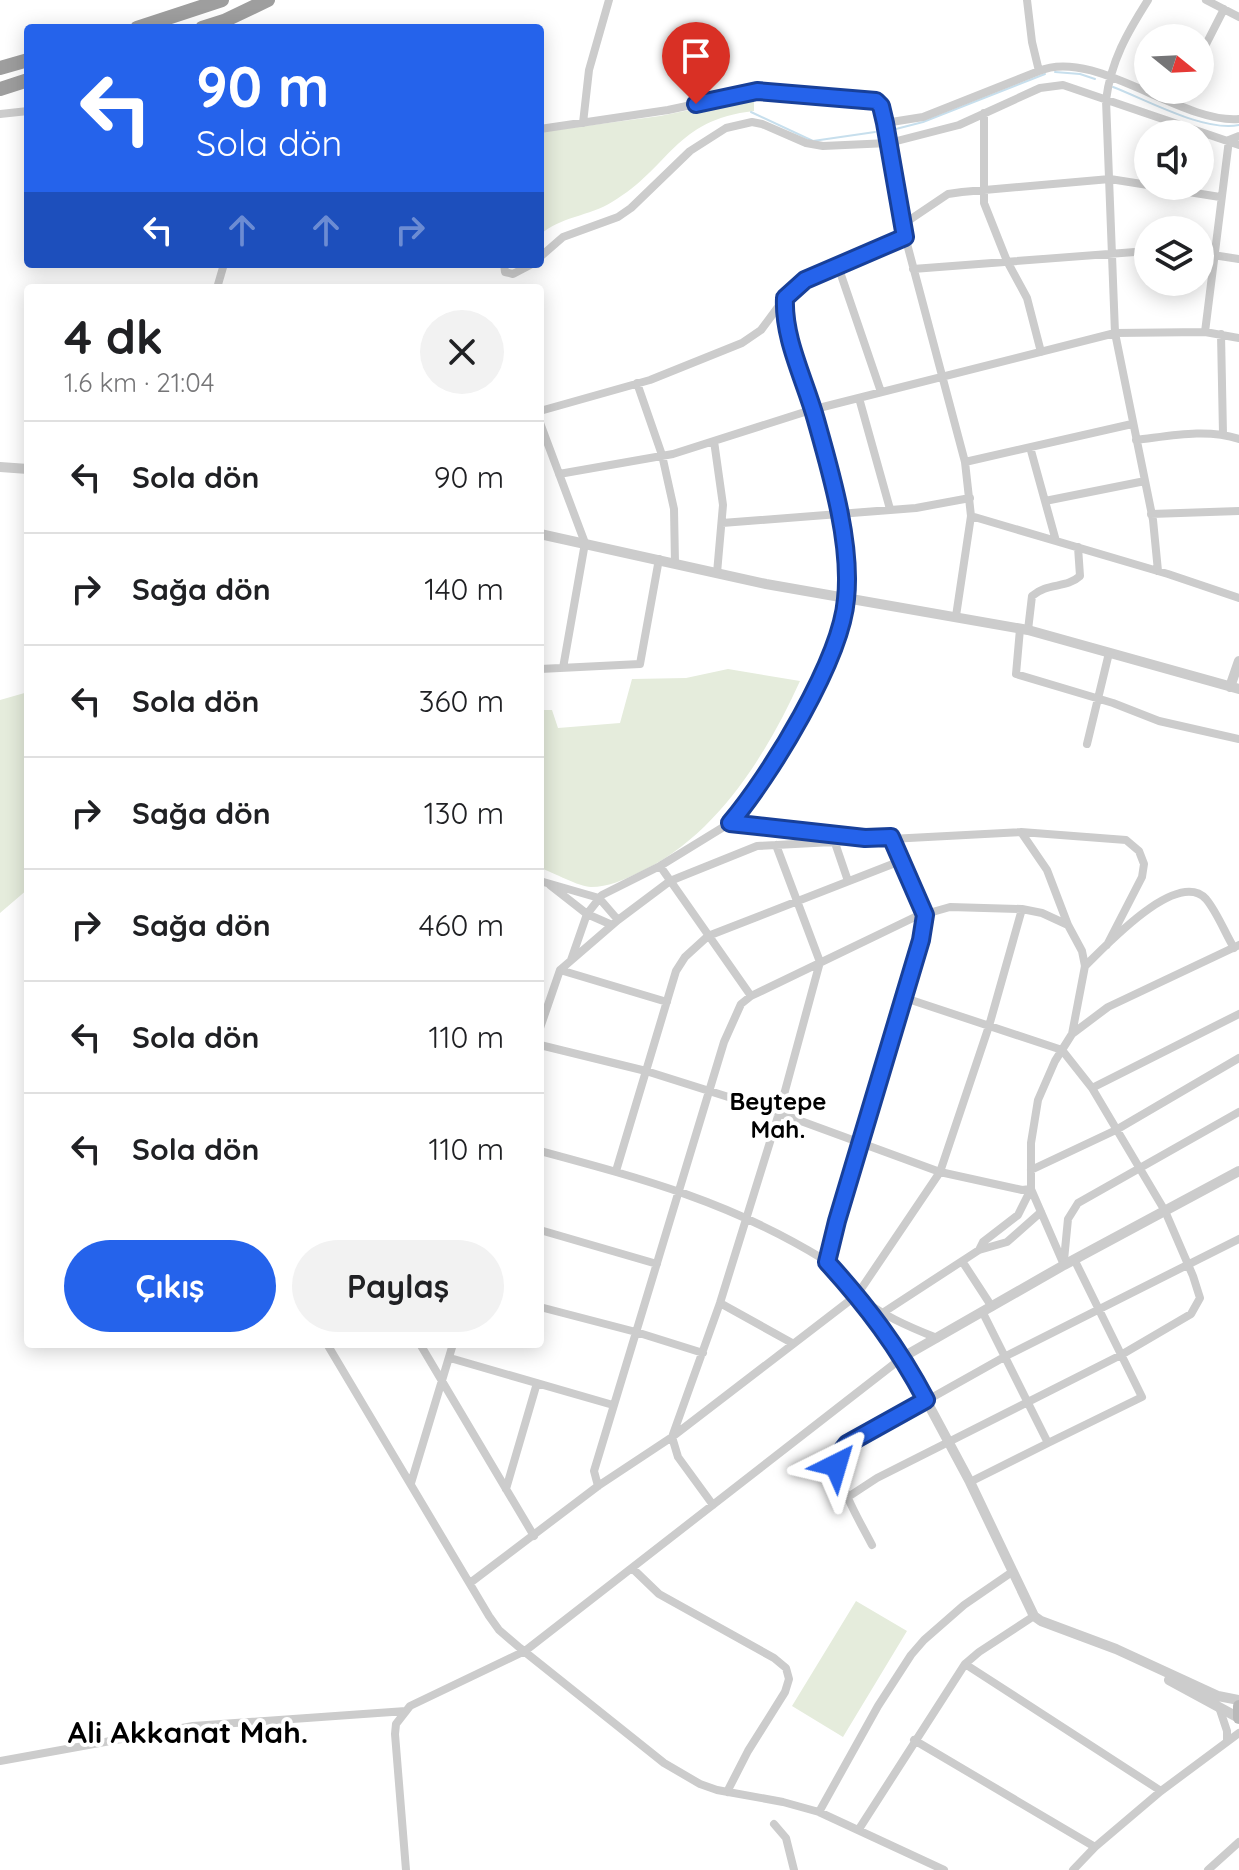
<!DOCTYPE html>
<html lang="tr">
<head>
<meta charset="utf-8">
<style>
	body { margin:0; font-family:Quicksand,sans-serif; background:#f2f2f2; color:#202124; height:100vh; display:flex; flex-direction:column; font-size:30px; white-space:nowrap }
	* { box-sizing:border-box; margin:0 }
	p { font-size:26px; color:#757577 }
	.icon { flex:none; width:44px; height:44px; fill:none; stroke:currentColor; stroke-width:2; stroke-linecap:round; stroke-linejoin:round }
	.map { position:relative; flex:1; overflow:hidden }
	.panel { position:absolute; left:24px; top:284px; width:520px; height:1064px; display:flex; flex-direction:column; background:#fff; border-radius:8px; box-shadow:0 4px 20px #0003 }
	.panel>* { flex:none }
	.top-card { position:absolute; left:24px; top:24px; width:520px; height:244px; border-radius:8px; box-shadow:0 4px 20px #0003; background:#2563eb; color:#fff; overflow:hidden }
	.needle { width:52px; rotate:108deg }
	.buttons { position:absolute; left:1134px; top:24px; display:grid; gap:16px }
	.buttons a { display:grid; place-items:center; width:80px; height:80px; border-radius:50%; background:#fff; box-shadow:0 4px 20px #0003; font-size:40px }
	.pin { position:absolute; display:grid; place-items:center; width:68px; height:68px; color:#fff; margin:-82px -34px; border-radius:50% 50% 50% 0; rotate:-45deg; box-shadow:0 0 8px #0007 }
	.pin .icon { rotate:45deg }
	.me { position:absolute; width:88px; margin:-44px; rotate:40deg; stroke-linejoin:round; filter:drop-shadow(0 0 6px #0008) }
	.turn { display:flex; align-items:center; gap:28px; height:168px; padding:0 40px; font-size:36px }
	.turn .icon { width:104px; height:104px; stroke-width:2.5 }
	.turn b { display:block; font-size:56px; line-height:68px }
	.lanes { display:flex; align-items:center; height:76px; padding:0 40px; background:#0003; justify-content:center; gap:40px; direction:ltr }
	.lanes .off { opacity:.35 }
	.round { display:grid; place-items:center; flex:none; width:84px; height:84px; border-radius:42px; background:#f2f2f2 }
	.head { display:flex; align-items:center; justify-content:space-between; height:136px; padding:0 40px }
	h1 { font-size:48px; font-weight:700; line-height:60px }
	.button { display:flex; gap:16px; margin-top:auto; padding:16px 40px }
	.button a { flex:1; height:92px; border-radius:48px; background:#2563eb; color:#fff; font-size:32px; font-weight:700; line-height:92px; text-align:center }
	.button a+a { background:#f2f2f2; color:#202124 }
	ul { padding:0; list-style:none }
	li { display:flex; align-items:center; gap:24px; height:112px; padding:0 40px; border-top:2px solid #e0e0e0 }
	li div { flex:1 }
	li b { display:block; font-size:30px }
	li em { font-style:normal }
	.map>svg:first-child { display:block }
</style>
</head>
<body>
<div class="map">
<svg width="1239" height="1870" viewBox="0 0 1239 1870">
	<rect width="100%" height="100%" fill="#fff"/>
	<!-- green -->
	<path fill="#e5ecdc" d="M754,97V111C674,120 671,167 612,202C590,216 559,217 540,235V132L660,116Z
		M728,669L800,681C766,756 715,838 638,873C623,880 608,887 591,887C579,887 553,872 540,868V710H552L558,728L620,723L632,679L686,678Z
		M28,692V889L0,913V700Z
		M856,1601L907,1631L843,1737L792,1706Z"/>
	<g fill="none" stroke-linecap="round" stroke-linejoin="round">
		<!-- stream -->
		<path stroke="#c7dfed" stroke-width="2" d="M1055,72L1080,74L1095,79
			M1113,87C1147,100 1204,132 1239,125
			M751,112L813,141L875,132
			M892,130L923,122L1045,74"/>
		<!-- minor -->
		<path stroke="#ccc" stroke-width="8" d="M1148,0C1127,33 1111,61 1106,100L1115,333L1153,520L1158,571
			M1206,0L1239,17
			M1200,56L1224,9
			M1039,71C1094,47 1181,124 1239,119
			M1177,103L1183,90
			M984,113V203L1007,261L1027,298L1041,352
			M0,114L28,111
			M583,123L589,70L609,0
			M540,129L668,110L757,91L869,99L881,106L885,123
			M1151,186L1220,197
			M902,225L948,194L962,192L1110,179L1148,185
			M1200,253L1239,259
			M540,257L563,237L618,217L631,208L690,151L726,128L752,122L762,124L806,143L823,146L889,143L959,125L1040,88L1063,85L1239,145
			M504,264L505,272L513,274L532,264
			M838,266L881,392
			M913,269L1148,251
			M217,288L224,264
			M1205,332L1229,140L1239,136
			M1221,334L1223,434
			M637,383L662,455L674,509L675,563
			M859,398L890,509
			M540,411L650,380L742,343L761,330L784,299
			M540,423L585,543L563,668
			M1136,440C1170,436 1206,428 1239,439
			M714,441L723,505L717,573
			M1030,447L1056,541
			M965,462L1132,424
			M559,474L673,454L811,410L1115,333L1205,332L1239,338
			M1045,501L1145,481
			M1151,514L1239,511
			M971,516L1168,574L1239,598
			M722,523L916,508L970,498
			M956,616L971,516L965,462L902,225L885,123L923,117L1039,71L1032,42L1027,0
			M1020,629L1016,674L1113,703L1159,721L1239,739
			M1028,630L1032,596C1048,582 1066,589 1080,576L1078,547
			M540,669L640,664L659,559
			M1087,744L1109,653
			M730,823L844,836
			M1021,832L1126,840L1139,851L1144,864L1142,877L1107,945
			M834,840L848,881
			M660,866L751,996
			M540,881L599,898L618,920
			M550,885L587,914L612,925
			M571,960L587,914L602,895L660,866L730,823L755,793L814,690L830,656L842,620L847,598L844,548L838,512L815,416L784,318L785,298L805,280L905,237
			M1085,966C1105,947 1177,868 1206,899C1217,912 1225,933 1234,948
			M560,970L667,1002
			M540,1028L560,970L618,920L670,881L757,846L1021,832L1047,870L1068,925
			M540,1045L646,1071L779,1113L940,1172L1022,1190L1031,1189L1018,1215L983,1242L979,1250
			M1092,1088L1239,1014
			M540,1151C644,1179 730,1202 823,1259C837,1268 845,1284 857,1295C879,1314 909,1327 937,1338
			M1031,1170L1116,1130L1239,1058
			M616,1171L676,971L685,957L708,936L903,860
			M540,1230L657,1264
			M1064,1260L1068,1219L1078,1203L1239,1112
			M962,1261L992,1307
			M827,1262L860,1142L921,940L925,915L891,837
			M1064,1265L1031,1189V1143L1038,1100L1055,1061L1072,1034L1108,1007L1239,945
			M720,1303L792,1343
			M540,1307L636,1332L703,1353
			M884,1312L979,1250L1007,1242L1041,1212
			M327,1344L489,1616L499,1630L520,1648L664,1763L700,1784L717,1790L783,1802L819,1812L944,1870
			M420,1344L534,1536
			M450,1358L613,1405
			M1048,1443L1142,1397L1074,1259
			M970,1482L1048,1443L983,1313
			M411,1483L453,1344
			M598,1486L594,1471L724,1042L741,1004L751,996L915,917L950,907L1022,909L1042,913L1068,925L1082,951L1085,966L1072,1034
			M506,1489L537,1383
			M848,1497L877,1478L1121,1355L1191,1314L1200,1298L1193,1276L1165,1211L1092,1088L1062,1050L905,998
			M713,1505L678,1457L672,1437L720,1303L779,1113L820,962L776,845
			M872,1545C860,1521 828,1472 842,1448L1006,1356L1239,1239
			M632,1568L659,1594L774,1658L786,1668L789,1679L785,1692L748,1751L727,1792
			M470,1583L598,1486L672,1437L857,1295L940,1172L989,1026L1022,909
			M965,1664L1161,1791
			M1220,1710L1227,1731V1740
			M914,1740L1095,1847
			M0,1761L193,1726L406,1711
			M819,1812L878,1706L911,1655L924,1640L964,1605L1012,1572
			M774,1824L786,1838L794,1870
			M859,1829L965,1664L979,1652L1034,1616
			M406,1870L395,1734L396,1724L410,1706L525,1651L903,1357L857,1295
			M1073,1870L1095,1847L1161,1791L1239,1733
			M1208,1870L1239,1842"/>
		<!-- tertiary -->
		<path stroke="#ccc" stroke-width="10" d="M0,467L28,469
			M540,534L766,584L1028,630L1239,689
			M1230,687L1239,661
			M1239,1171L1064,1265L903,1357L970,1482L1034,1616L1041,1621L1116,1649L1218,1696L1239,1700
			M1169,1680L1239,1718"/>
		<!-- secondary -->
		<path stroke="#b9b9b9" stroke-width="12" d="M1239,1706V1718"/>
		<!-- trunk -->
		<path stroke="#9e9e9e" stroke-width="14" d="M137,28L222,0
			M202,28L224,21L268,0
			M0,68L28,60
			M0,89L28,80"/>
	</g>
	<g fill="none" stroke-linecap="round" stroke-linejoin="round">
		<defs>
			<path id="route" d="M696,104L757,91L876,101L881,106L885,123L905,237L805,280L785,298C783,339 805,380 816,420C831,473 852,544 846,599C841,660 770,776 730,823L865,838L891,837L925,915L921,940L837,1221L827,1262C867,1306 898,1347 926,1400L847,1444L837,1457L836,1465"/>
		</defs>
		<!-- route casing -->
		<use href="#route" stroke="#184099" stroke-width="20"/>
		<!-- route -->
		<use href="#route" stroke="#2563eb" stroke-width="14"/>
	</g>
	<g text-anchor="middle" stroke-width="8" stroke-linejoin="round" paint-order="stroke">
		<!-- neighbourhood labels -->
		<g font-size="24" font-weight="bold" fill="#000" stroke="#fff">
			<text x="778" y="1110">Beytepe<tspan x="778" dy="28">Mah.</tspan></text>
		</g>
		<!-- district labels -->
		<g font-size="30" font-weight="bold" fill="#000" stroke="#fff">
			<text x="188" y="1743">Ali Akkanat Mah.</text>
		</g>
	</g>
</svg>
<div class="buttons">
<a><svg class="needle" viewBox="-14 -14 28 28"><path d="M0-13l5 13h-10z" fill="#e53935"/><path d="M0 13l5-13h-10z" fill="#757577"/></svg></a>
<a><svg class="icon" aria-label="sound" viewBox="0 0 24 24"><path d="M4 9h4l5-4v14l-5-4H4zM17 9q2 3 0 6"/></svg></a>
<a><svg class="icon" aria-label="layers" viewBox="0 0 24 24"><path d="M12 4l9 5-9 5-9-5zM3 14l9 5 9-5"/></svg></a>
</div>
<div class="pin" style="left:696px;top:104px;background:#d93025"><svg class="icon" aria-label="arrive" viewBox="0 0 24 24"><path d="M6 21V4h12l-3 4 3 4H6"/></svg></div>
<svg class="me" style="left:836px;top:1465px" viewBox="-20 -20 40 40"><path d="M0-17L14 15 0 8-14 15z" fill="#2563eb" stroke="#fff" stroke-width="4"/></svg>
<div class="top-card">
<div class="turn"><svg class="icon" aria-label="left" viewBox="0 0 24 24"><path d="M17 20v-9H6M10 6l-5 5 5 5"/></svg><div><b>90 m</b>Sola dön</div></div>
<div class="lanes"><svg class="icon" aria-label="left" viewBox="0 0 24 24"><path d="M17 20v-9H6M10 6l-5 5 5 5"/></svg><svg class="icon off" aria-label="ahead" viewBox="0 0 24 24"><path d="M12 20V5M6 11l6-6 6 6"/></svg><svg class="icon off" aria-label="ahead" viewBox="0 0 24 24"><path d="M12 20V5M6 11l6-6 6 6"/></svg><svg class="icon off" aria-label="right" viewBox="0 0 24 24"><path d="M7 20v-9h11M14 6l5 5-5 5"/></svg></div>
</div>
<section class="panel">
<div class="head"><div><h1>4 dk</h1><p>1.6 km · 21:04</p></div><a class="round"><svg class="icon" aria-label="close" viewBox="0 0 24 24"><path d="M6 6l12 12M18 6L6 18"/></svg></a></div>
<ul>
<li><svg class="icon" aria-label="left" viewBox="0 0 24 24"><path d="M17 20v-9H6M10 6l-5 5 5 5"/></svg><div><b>Sola dön</b></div><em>90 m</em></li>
<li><svg class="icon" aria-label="right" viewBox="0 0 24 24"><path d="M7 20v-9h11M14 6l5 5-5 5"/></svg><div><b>Sağa dön</b></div><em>140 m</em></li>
<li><svg class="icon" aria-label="left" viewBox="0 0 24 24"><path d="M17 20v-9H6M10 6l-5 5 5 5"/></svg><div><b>Sola dön</b></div><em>360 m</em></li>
<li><svg class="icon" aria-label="right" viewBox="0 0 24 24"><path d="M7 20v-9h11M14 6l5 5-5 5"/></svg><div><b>Sağa dön</b></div><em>130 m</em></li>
<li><svg class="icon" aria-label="right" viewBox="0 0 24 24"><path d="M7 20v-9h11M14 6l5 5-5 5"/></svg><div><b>Sağa dön</b></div><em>460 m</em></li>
<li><svg class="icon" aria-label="left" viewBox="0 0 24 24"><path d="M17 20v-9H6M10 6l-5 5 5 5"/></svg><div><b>Sola dön</b></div><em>110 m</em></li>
<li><svg class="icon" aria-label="left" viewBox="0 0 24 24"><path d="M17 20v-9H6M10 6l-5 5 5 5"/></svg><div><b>Sola dön</b></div><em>110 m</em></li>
</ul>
<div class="button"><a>Çıkış</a><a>Paylaş</a></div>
</section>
</div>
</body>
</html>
